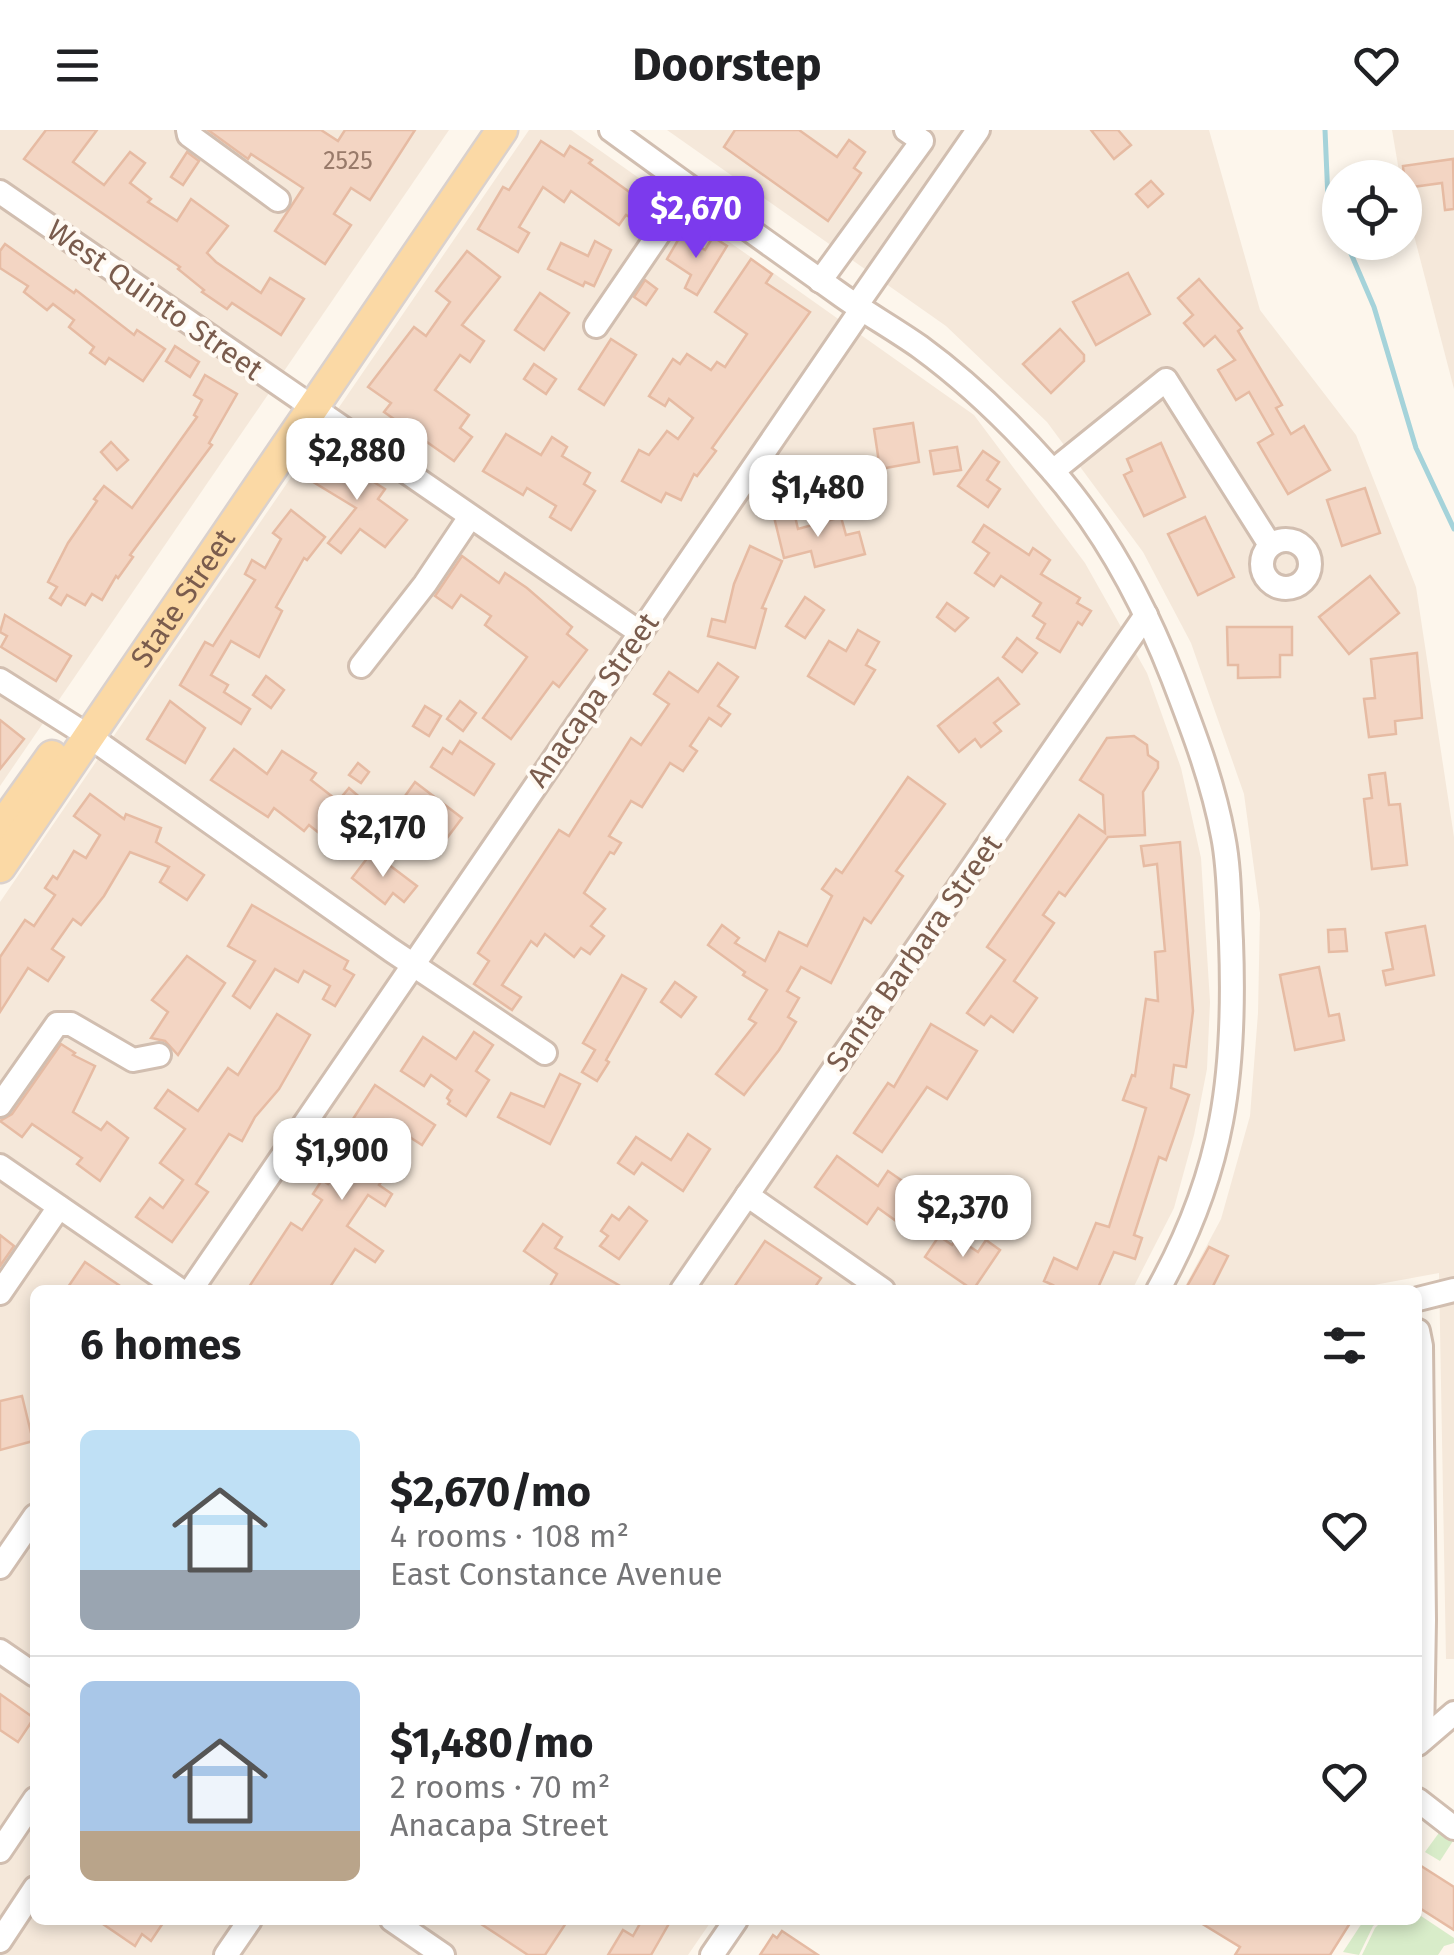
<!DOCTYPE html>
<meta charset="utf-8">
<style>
body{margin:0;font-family:"Fira Sans",sans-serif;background:#f2f2f2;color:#202124;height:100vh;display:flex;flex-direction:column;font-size:38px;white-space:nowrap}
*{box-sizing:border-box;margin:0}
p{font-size:32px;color:#757577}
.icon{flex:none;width:55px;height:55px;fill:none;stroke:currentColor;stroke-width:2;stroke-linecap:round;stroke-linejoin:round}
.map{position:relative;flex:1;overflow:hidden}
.details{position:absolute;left:30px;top:1155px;width:1392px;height:640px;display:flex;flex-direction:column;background:#fff;border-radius:15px;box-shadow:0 5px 15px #0003}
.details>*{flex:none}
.buttons{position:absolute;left:1322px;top:30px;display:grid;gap:20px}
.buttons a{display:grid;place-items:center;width:100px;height:100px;border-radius:50%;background:#fff;box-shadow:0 5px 15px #0003;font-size:50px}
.price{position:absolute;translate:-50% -85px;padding:0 22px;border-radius:20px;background:#fff;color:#222;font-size:32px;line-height:65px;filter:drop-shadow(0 2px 5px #0008)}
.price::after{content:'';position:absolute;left:50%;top:60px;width:30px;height:22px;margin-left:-15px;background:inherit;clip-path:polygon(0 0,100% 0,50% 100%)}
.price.current{background:#7c3aed;color:#fff}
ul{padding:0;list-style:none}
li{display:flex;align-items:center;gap:30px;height:250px;padding:0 50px}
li+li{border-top:2px solid #e0e0e0}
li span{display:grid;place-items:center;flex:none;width:280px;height:200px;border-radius:15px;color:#555}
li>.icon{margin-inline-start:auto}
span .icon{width:120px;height:120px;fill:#fffc;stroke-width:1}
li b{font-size:42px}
h2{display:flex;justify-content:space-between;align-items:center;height:120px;padding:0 50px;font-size:42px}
header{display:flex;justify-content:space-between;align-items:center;height:130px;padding:0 50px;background:#fff;font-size:45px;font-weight:700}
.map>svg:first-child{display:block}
.residential{fill:#f5e8da}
.green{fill:#d8ecc9}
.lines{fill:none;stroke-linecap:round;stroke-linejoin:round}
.stream{stroke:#a5d3da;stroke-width:5}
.building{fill:#f3d5c3;stroke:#e6bba3;stroke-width:2.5}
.minor-casing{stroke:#d1beb0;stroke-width:28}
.major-casing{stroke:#dad1cd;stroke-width:35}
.minor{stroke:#fff;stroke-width:22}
.major{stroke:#fbd9a5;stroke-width:30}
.labels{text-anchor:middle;stroke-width:8;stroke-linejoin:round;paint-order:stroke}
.number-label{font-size:25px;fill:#987a6a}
.street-label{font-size:30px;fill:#7a5c4d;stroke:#fffaf3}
</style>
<header><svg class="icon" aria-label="menu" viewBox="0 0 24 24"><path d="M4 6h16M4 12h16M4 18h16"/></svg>Doorstep<svg class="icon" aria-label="heart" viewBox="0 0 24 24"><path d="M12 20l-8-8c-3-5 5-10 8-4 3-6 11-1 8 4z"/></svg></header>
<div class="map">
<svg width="1454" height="1825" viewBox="0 0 1454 1825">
<rect width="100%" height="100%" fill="#fdf6ec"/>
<g class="residential">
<polygon points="0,0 449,0 0,656"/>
<polygon points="529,0 571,0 974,285 1085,433 1147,543 1181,638 1201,728 1210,872 1207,939 1194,1005 1174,1078 1132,1160 35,1160 35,1790 712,1790 688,1825 0,1825 0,772"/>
<polygon points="667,0 1209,0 1260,180 1356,305 1416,457 1454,707 1454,1529 1446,1529 1439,1143 1347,1160 1183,1160 1221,1089 1250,986 1258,883 1260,783 1244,664 1191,513 1143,422 1047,292 946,196"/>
<polygon points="1392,0 1454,0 1454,259 1405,71 1405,48 1400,47"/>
</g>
<g class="green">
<polygon points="1441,1700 1453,1711 1440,1731 1425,1722"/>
<polygon points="1418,1784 1454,1808 1454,1813 1444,1816 1438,1825 1362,1825 1375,1798 1383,1790 1418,1790"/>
<polygon points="1364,1790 1380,1790 1373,1796 1359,1825 1343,1822"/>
</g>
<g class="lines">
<g class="stream">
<polyline points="1325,0 1328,70 1340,98"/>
<polyline points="1346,112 1374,177 1416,318 1454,399"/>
</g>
</g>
<g class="building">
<polygon points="46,0 97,0 73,32 104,55 130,22 145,33 130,53 151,69 148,72 177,91 191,69 228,96 207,123 216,132 261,163 270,148 304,169 281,205 232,173 227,179 202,162 204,160 178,139 180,137 24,29"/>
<polygon points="208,0 321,0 338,11 345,0 415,0 370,70 351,58 334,84 351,95 325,134 275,101 303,58 251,24 248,29"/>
<polygon points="735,0 799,0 837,27 849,10 865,22 854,38 861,43 828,91 724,17"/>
<polygon points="1091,0 1118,0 1131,15 1114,29"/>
<polygon points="541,11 564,26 570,16 592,30 589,33 649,76 638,92 626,85 619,95 571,61 564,72 543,57 519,97 529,103 518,122 478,99 503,57 509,60"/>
<polygon points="187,22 199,31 183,55 171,47"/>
<polygon points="1453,29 1454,79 1445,80 1442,53 1405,58 1403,36"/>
<polygon points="1151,51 1163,64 1148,77 1136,64"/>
<polygon points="681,105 705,120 713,107 727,116 697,165 685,158 691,145 667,129"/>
<polygon points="595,111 611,120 594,156 585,152 583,156 548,139 561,113 588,126"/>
<polygon points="5,114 74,163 76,160 134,205 137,200 165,219 143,251 109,228 105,234 90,223 94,217 69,197 74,190 53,174 47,180 24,162 28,156 0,138 0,121"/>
<polygon points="467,121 500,147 462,195 484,211 470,232 460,225 435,260 469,285 460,298 472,307 454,331 384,282 391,273 368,257 414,197 426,206 450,172 436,161"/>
<polygon points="751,129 772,144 766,153 810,182 712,318 716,321 697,346 694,344 681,370 666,363 661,372 622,351 639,320 649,325 667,301 678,309 693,288 669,269 665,276 649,266 673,229 680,234 687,224 711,240 717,232 725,237 747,204 715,182"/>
<polygon points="1128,143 1150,184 1096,215 1073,172"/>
<polygon points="1199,149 1242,198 1238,201 1282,275 1276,278 1291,304 1304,296 1330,340 1288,364 1258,313 1273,304 1249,262 1236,270 1218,240 1235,230 1215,206 1204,216 1184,193 1193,185 1178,168"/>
<polygon points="645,150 657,159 646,175 634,167"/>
<polygon points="540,163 569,183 544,220 515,200"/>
<polygon points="1060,199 1084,225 1084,231 1051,263 1023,234"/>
<polygon points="611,209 636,225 604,275 579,259"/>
<polygon points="175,216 199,232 190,247 166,231"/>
<polygon points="534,234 556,249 546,264 524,249"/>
<polygon points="205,245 237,264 209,313 212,315 130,425 133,427 118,448 116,446 102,470 92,464 85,475 67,465 61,475 50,468 57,457 48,452 68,413 97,371 94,369 104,356 132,378 197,287 194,285 202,270 194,265"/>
<polygon points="913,293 919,332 880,339 874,299"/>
<polygon points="506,304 541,325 552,307 567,317 562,326 590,343 584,354 595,361 571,400 550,387 556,376 527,358 523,365 483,341"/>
<polygon points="111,312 128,330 117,340 101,322"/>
<polygon points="1161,313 1185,367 1144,386 1124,345 1132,341 1127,329"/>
<polygon points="957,317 961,340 934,344 930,321"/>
<polygon points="983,321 999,332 987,350 1000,359 988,377 958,356"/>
<polygon points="326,322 385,359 378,369 407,390 385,417 360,399 341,423 328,413 356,378 310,350"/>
<polygon points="1365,358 1380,403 1342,416 1327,370"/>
<polygon points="291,380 325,407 307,430 304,428 276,477 282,481 259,527 231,511 211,545 228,555 224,562 250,579 241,594 180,555 205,512 213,516 255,450 245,444 252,430 265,438 281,409 273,403"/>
<polygon points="794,382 798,399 841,387 846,405 859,402 865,424 815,437 811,421 784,428 774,387"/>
<polygon points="1205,387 1234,447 1198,465 1168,404"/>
<polygon points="984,395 1029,425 1033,418 1050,430 1041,444 1080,468 1077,473 1091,481 1082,495 1078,492 1060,522 1037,508 1045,494 1033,486 1041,473 1001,446 994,456 975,443 989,423 973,412"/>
<polygon points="750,416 782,431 762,478 766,479 755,518 708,506 712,489 725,492 734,454"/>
<polygon points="462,426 499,453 505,443 527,458 572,497 567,504 587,520 559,557 553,552 511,609 483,588 527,527 485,495 491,486 461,465 452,478 435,466"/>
<polygon points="1370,446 1399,483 1349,524 1319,487"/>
<polygon points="805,467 824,480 805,508 786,496"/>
<polygon points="947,473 968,488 955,501 937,487"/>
<polygon points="5,485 71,526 56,551 1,517 7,506 0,502"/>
<polygon points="1227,497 1292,497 1292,525 1280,525 1280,547 1238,548 1238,535 1228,535"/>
<polygon points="858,500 879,512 866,535 875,540 854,574 808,546 829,511 846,521"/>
<polygon points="1017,508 1037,523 1022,542 1003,527"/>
<polygon points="1417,523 1422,588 1395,591 1396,604 1369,607 1364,569 1375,568 1371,529"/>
<polygon points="718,533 738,547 718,576 730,584 721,596 709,588 690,616 697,621 683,641 670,633 642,677 631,671 609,706 621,713 614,724 610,722 584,763 605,779 591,796 604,806 590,824 581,818 574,827 545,804 537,816 531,811 502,855 521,867 512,880 474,854 489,831 478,823 559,700 569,706 631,608 641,615 669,574 654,564 669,542 698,562"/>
<polygon points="266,546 284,560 271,578 253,565"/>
<polygon points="998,548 1019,574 994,593 1001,601 981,617 975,609 959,622 938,596"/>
<polygon points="170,571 205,598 185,633 147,609"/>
<polygon points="460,571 476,583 463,601 447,589"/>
<polygon points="425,576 441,586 429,606 413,596"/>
<polygon points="0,590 24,609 0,639"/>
<polygon points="1134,606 1147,615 1148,625 1158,632 1158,638 1143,662 1145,705 1108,707 1065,766 1059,762 1043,785 1054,793 1014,851 1037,868 1013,902 991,886 984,895 967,883 1005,830 987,817 1079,685 1105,703 1103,665 1080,650 1107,608"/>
<polygon points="460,611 494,634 474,665 431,637 443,618 452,624"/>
<polygon points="234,619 267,644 282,621 316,643 311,650 338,671 349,658 371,677 346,708 337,700 329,711 309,695 304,701 274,678 268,687 211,650"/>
<polygon points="358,633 369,642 361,653 349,645"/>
<polygon points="1385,643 1389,675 1400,674 1407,735 1372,739 1364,669 1372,668 1369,645"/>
<polygon points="908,647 945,674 896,741 903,746 871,793 864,788 831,853 801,837 787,861 799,868 788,887 796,892 779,920 744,965 716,944 756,893 749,889 767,860 743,845 745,842 708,815 722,795 739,808 735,813 765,831 779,802 807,816 832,766 822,759 836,739 842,743"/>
<polygon points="415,652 462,688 447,708 400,673"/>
<polygon points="90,664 124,689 126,684 161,698 156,712 204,745 187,770 160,752 169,737 130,722 104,766 81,795 73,789 52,819 64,827 48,851 28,838 0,882 0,827 25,790 34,796 55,765 45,758 53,746 57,749 74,721 86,728 100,705 74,686"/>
<polygon points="1180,712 1193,881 1186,937 1174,935 1171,958 1189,965 1166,1030 1159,1027 1134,1105 1142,1108 1135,1129 1114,1122 1097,1160 1050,1160 1053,1155 1044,1151 1054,1128 1077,1139 1096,1093 1109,1097 1134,1019 1146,978 1123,970 1132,945 1135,946 1146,869 1158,871 1155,822 1165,821 1157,734 1144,736 1141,716"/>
<polygon points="372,722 417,756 404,772 393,763 385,774 352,748"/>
<polygon points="252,775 348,831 344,839 354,845 335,876 323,869 330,856 304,841 298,852 275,839 250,878 233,866 255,831 228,816"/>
<polygon points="1425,796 1434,845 1386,855 1383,841 1393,839 1386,803"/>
<polygon points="1345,799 1347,821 1329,822 1328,800"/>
<polygon points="187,826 225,853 178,925 165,911 151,908 168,882 152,870"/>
<polygon points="1319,837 1329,886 1339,884 1344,910 1295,920 1280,845"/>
<polygon points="622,845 646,859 606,930 609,932 597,951 582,942 595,920 583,913"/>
<polygon points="675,852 696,867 681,887 661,872"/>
<polygon points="277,884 310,905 279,959 255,987 242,1011 229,1004 196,1054 208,1062 172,1112 136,1087 150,1068 163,1078 183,1050 160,1033 185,999 155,978 168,960 198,981 228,938 238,945"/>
<polygon points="931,894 977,921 947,969 927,957 882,1022 854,1003 888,953 894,957"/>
<polygon points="474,902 493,915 476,941 489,950 466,986 448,974 450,971 447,968 452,960 431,945 424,956 401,941 423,907 456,929"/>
<polygon points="61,914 75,923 73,925 95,936 73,982 101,1000 107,992 128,1008 100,1051 77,1034 82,1028 32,994 22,1007 0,991 12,984"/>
<polygon points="560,944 580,954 550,1014 498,987 511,963 544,977"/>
<polygon points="375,955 435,995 422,1015 391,995 377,1017 396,1030 379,1055 392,1064 385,1076 368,1065 347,1096 383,1121 375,1132 355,1119 328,1160 247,1160 291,1093 302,1100 322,1070 313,1064 322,1050 328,1054 347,1023 345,1022 362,995 353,989"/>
<polygon points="688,1004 710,1019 683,1061 642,1033 634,1044 618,1033 636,1007 671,1030"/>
<polygon points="837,1026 878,1056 888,1041 924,1066 903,1096 878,1078 867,1094 815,1057"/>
<polygon points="629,1077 647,1091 619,1129 600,1116 608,1106 601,1101 612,1085 619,1090"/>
<polygon points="543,1094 562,1107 555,1118 627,1160 548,1160 557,1144 524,1121"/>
<polygon points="0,1105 14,1116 0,1136"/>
<polygon points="939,1106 952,1115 957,1108 978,1122 986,1110 1000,1120 973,1160 925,1127"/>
<polygon points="765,1111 821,1148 813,1160 732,1160"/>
<polygon points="1209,1117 1228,1126 1211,1160 1185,1160"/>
<polygon points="85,1132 126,1160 66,1160"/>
<polygon points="22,1266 33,1311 0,1320 0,1271"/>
<polygon points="0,1564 34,1588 18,1612 0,1600"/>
<polygon points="1418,1734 1454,1757 1454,1800 1418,1777"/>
<polygon points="97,1790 165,1790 151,1811 142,1804 135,1816"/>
<polygon points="475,1790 568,1790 545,1825 528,1825"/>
<polygon points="642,1790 671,1790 651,1825 608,1825 623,1800 633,1806"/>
<polygon points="1196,1790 1352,1790 1330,1825 1235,1825 1240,1817"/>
<polygon points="782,1801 818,1825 760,1825 773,1805 777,1808"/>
</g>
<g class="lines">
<defs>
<g id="minor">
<polyline points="188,0 189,5 278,70"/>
<path d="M611,0C686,55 762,109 838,163C864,182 893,198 920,217C968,252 1013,296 1052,340C1105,400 1144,474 1173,548C1193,600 1213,652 1223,706C1230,741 1229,776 1231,811C1236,944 1224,1042 1158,1160"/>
<polyline points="0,62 639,502"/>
<polyline points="820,151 922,11 906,0"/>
<polyline points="856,176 978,0"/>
<polyline points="596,196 690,58"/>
<polyline points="1053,341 1166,250 1270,415"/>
<circle cx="1286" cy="434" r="24"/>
<polyline points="361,536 425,454 470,387"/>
<polyline points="0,550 90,607 391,820 545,923"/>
<polyline points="0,975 57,894 71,894 133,930 159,925"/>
<polyline points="0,1036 180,1160"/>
<polyline points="747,1065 883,1160"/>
<polyline points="191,1160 861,180"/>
<polyline points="682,1160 1146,485"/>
<polyline points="0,1163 59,1077"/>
<polyline points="1418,1169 1454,1160"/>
<polyline points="1418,1201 1421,1216 1424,1490 1422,1610"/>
<polyline points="0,1437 35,1386"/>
<polyline points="0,1521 35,1545"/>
<polyline points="1418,1614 1454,1583"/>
<polyline points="1418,1670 1454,1698"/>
<polyline points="0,1721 35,1669"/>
<polyline points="392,1790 443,1825"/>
<polyline points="0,1811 35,1758"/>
<polyline points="226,1825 250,1790"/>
<polyline points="712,1825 736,1790"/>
</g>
<g id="major">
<polyline points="0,699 52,626"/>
<path id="s1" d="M0,737L502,0"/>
</g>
</defs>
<use href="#minor" class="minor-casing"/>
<use href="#major" class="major-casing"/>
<use href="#minor" class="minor"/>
<use href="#major" class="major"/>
</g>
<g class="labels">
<g class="number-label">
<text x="348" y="39">2525</text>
</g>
<g class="street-label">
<text transform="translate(155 170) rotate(35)" y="10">West Quinto Street</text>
<text dy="10" stroke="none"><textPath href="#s1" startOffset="325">State Street</textPath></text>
<text transform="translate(593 570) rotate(-55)" y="10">Anacapa Street</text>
<text transform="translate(914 823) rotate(-55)" y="10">Santa Barbara Street</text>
</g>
</g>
</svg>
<div class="buttons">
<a><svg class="icon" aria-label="locate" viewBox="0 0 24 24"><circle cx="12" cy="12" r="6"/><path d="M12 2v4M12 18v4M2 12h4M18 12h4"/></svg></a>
</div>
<b class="price current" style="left:696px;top:131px">$2,670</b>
<b class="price" style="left:357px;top:373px">$2,880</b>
<b class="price" style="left:818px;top:410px">$1,480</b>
<b class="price" style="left:383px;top:750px">$2,170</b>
<b class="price" style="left:342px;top:1073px">$1,900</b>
<b class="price" style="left:963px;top:1130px">$2,370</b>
<section class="details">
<h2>6 homes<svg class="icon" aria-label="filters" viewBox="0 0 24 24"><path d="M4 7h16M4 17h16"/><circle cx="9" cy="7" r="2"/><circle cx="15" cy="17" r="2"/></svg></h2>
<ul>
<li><span style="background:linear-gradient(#bfe0f5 70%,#9aa5b1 0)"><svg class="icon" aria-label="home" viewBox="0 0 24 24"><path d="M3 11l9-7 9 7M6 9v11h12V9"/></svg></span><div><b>$2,670/mo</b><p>4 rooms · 108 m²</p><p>East Constance Avenue</p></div><svg class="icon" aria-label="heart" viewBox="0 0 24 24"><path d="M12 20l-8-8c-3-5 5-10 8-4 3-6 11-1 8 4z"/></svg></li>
<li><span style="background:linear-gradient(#a9c7e8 75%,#b9a48a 0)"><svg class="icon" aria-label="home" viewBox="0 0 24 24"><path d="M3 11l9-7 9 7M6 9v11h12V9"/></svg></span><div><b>$1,480/mo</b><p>2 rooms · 70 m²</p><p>Anacapa Street</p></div><svg class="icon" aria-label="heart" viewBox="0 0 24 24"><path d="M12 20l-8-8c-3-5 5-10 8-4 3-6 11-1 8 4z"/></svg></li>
</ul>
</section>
</div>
